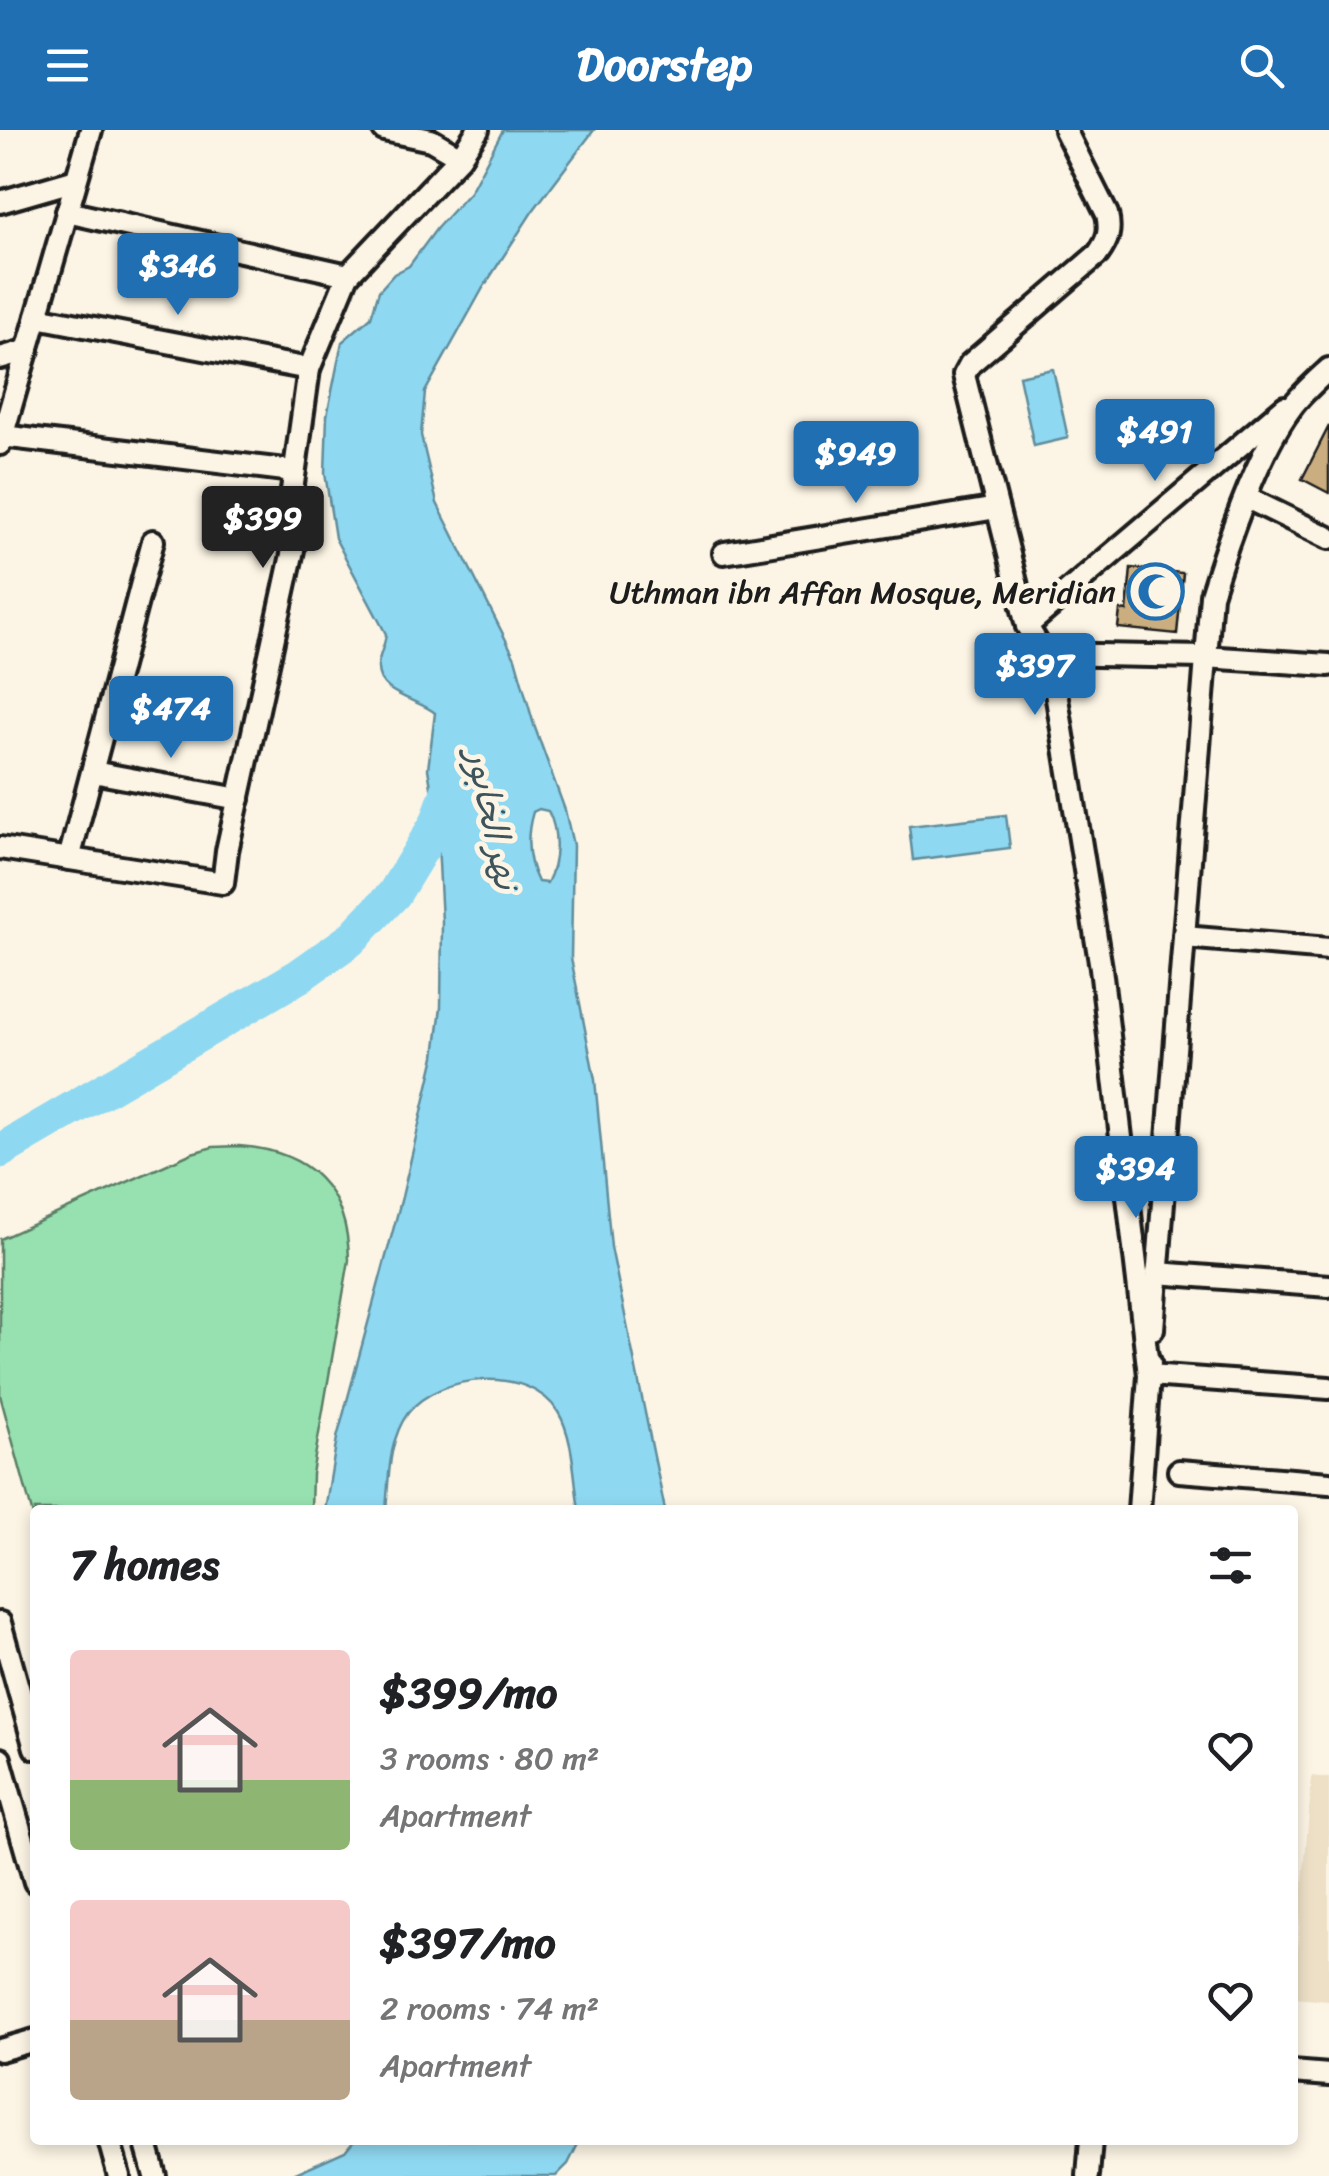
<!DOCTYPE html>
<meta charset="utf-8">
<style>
body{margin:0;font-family:Sriracha,"Playpen Sans Arabic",sans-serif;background:#f2f2f2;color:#202124;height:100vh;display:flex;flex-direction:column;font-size:38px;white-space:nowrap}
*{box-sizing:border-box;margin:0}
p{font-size:32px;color:#757577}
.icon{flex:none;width:55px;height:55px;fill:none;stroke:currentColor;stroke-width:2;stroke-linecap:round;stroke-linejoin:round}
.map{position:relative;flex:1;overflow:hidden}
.drawer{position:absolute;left:30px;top:1375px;width:1268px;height:640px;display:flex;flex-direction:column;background:#fff;border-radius:10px;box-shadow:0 5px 15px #0003}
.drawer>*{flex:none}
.price{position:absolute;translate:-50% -85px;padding:0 22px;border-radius:10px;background:#1f6fb2;color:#fff;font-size:32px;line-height:65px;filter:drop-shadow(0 2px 5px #0008)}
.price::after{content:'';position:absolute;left:50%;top:60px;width:30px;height:22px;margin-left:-15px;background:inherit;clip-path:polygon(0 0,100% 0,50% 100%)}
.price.selected{background:#222;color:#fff}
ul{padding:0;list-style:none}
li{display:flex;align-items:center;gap:30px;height:250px;padding:0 40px}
li span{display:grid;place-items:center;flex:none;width:280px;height:200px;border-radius:10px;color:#555}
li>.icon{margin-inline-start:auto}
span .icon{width:120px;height:120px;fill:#fffc;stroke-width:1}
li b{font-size:42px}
h2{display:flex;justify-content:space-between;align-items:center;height:120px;padding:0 40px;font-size:42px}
header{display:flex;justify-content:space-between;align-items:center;height:130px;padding:0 40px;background:#1f6fb2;color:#fff;font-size:45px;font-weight:700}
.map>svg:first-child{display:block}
.built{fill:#ede0c7}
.green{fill:#97e1b0;stroke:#5a7e66;stroke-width:2.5}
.water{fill:#8fd8f1;stroke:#618d9c;stroke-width:2.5;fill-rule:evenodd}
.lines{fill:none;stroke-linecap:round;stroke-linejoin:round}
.river{stroke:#8fd8f1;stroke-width:35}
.building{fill:#caae80;stroke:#1c1c1c;stroke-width:2.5}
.minor-casing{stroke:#1c1c1c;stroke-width:28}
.minor{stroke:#fcf5e5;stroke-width:20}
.labels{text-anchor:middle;stroke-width:10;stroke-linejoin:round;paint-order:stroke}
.poi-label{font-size:32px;fill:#1c1c1c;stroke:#fcf5e5;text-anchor:end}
.water-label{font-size:35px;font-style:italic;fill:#3e545c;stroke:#fcf5e5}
</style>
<header><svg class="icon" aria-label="menu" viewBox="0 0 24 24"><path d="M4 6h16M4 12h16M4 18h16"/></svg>Doorstep<svg class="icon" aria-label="search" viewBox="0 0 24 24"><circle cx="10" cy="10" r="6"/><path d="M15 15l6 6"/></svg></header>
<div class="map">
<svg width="1329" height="2046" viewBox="0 0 1329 2046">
<rect width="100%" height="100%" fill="#fcf5e5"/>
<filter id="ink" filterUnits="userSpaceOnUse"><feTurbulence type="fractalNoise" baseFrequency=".01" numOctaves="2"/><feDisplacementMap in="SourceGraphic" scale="20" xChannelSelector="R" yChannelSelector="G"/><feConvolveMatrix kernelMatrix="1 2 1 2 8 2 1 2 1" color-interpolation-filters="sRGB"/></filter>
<g filter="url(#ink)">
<polygon class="built" points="1312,1646 1329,1648 1329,1871 1293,1868"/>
<path class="green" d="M239,1016C309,1021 348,1059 349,1130L312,1344L311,1380H35V1393L0,1265V1109L192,1023L213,1017Z"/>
<g class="water">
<path d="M503,0H594L532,82L483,158L425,262L421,305L437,373L515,528L534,595L565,680L573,715L571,828L595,950L611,1117L665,1380H579C574,1350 574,1308 558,1282C529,1235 439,1243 408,1283C388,1310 389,1348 386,1380H325L337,1308L402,1067L435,926L441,877L442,792L437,693L428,639L435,583C419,569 377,565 378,537C378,527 385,516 386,504L335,408L325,343L327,286L342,212L371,187L379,161L394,144L409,136L437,98L470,62ZM539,679L548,681C559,701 558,733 547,753L538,752C527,730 526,705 533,682Z"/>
<polygon points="1053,239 1068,308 1034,316 1019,246"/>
<polygon points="1006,685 1010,718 913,730 909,696"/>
<polygon points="354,2010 580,2010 568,2034 556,2046 289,2046 345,2021"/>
</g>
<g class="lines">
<polyline class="river" points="0,1021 299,846 350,810 394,764 437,693 452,650"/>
</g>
<g class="building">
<polygon points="1329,296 1329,363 1302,349"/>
<polygon points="1131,438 1183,443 1177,504 1118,498 1120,480 1127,481"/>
</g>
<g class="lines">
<defs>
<g id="minor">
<polyline points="384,0 431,10 460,27"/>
<path d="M1065,0L1107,84C1111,101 1108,110 1098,124L970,234L964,245L1027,496L1052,538L1101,838L1149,1245L1329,1258"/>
<polyline points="0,72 76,50"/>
<polyline points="67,82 348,145"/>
<polyline points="37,187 309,239"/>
<polyline points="0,228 28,220"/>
<polyline points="2,306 293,341"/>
<polyline points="0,314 91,0"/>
<polyline points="1247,368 1329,408"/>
<polyline points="724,423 997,378"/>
<polyline points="1027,496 1285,277"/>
<polyline points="1044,524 1204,527 1329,535"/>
<polyline points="93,642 239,669"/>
<polyline points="0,718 223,753 227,721 293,420 289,382 309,239 348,145 460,27 478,0"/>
<polyline points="69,729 153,411"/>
<polyline points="1184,807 1329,819"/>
<polyline points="1157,1143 1329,1156"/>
<path d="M1153,1199L1211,465C1227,413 1258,322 1291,278C1301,264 1316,251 1329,239"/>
<polyline points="1179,1341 1329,1353"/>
<polyline points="1139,1380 1150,1232"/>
<polyline points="0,1493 35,1618"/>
<polyline points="0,1629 35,1752"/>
<polyline points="0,1920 35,1910"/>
<polyline points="1292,1942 1329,1945"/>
<polyline points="109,2010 119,2046"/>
<polyline points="145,2010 155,2046"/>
<polyline points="1088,2046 1091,2010"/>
</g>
</defs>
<use href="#minor" class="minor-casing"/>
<use href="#minor" class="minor"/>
</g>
</g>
<defs>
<symbol id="mosque-ring" viewBox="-11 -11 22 22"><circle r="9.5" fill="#fcf5e5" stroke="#1f6fb2" stroke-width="1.5"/><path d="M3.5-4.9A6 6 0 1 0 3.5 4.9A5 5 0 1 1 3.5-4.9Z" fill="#1f6fb2"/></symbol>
</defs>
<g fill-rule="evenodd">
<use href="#mosque-ring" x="1124" y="430" width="63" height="63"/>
</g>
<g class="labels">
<g class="poi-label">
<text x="1116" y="473">Uthman ibn Affan Mosque, Meridian</text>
</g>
<g class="water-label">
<text transform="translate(493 689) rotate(78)" y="12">نهر الخابور</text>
</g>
</g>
</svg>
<b class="price" style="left:178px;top:188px">$346</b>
<b class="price" style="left:1155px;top:354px">$491</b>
<b class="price" style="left:856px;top:376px">$949</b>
<b class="price selected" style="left:263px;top:441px">$399</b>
<b class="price" style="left:1035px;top:588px">$397</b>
<b class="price" style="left:171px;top:631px">$474</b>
<b class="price" style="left:1136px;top:1091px">$394</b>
<section class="drawer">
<h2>7 homes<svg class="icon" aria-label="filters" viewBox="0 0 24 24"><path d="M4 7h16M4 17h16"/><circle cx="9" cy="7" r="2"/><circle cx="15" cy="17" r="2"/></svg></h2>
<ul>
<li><span style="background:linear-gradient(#f6c9c9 65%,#8fb573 0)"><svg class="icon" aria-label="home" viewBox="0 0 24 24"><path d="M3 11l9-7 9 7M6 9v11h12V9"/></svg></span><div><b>$399/mo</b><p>3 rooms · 80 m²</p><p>Apartment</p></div><svg class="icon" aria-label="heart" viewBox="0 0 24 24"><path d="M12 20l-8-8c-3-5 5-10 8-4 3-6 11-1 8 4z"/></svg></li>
<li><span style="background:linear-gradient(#f6c9c9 60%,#b9a48a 0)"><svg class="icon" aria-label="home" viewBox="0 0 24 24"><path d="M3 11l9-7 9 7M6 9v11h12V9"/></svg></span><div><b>$397/mo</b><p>2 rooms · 74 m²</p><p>Apartment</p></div><svg class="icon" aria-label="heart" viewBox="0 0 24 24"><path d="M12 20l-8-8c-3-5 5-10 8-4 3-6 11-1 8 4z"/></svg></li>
</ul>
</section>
</div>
